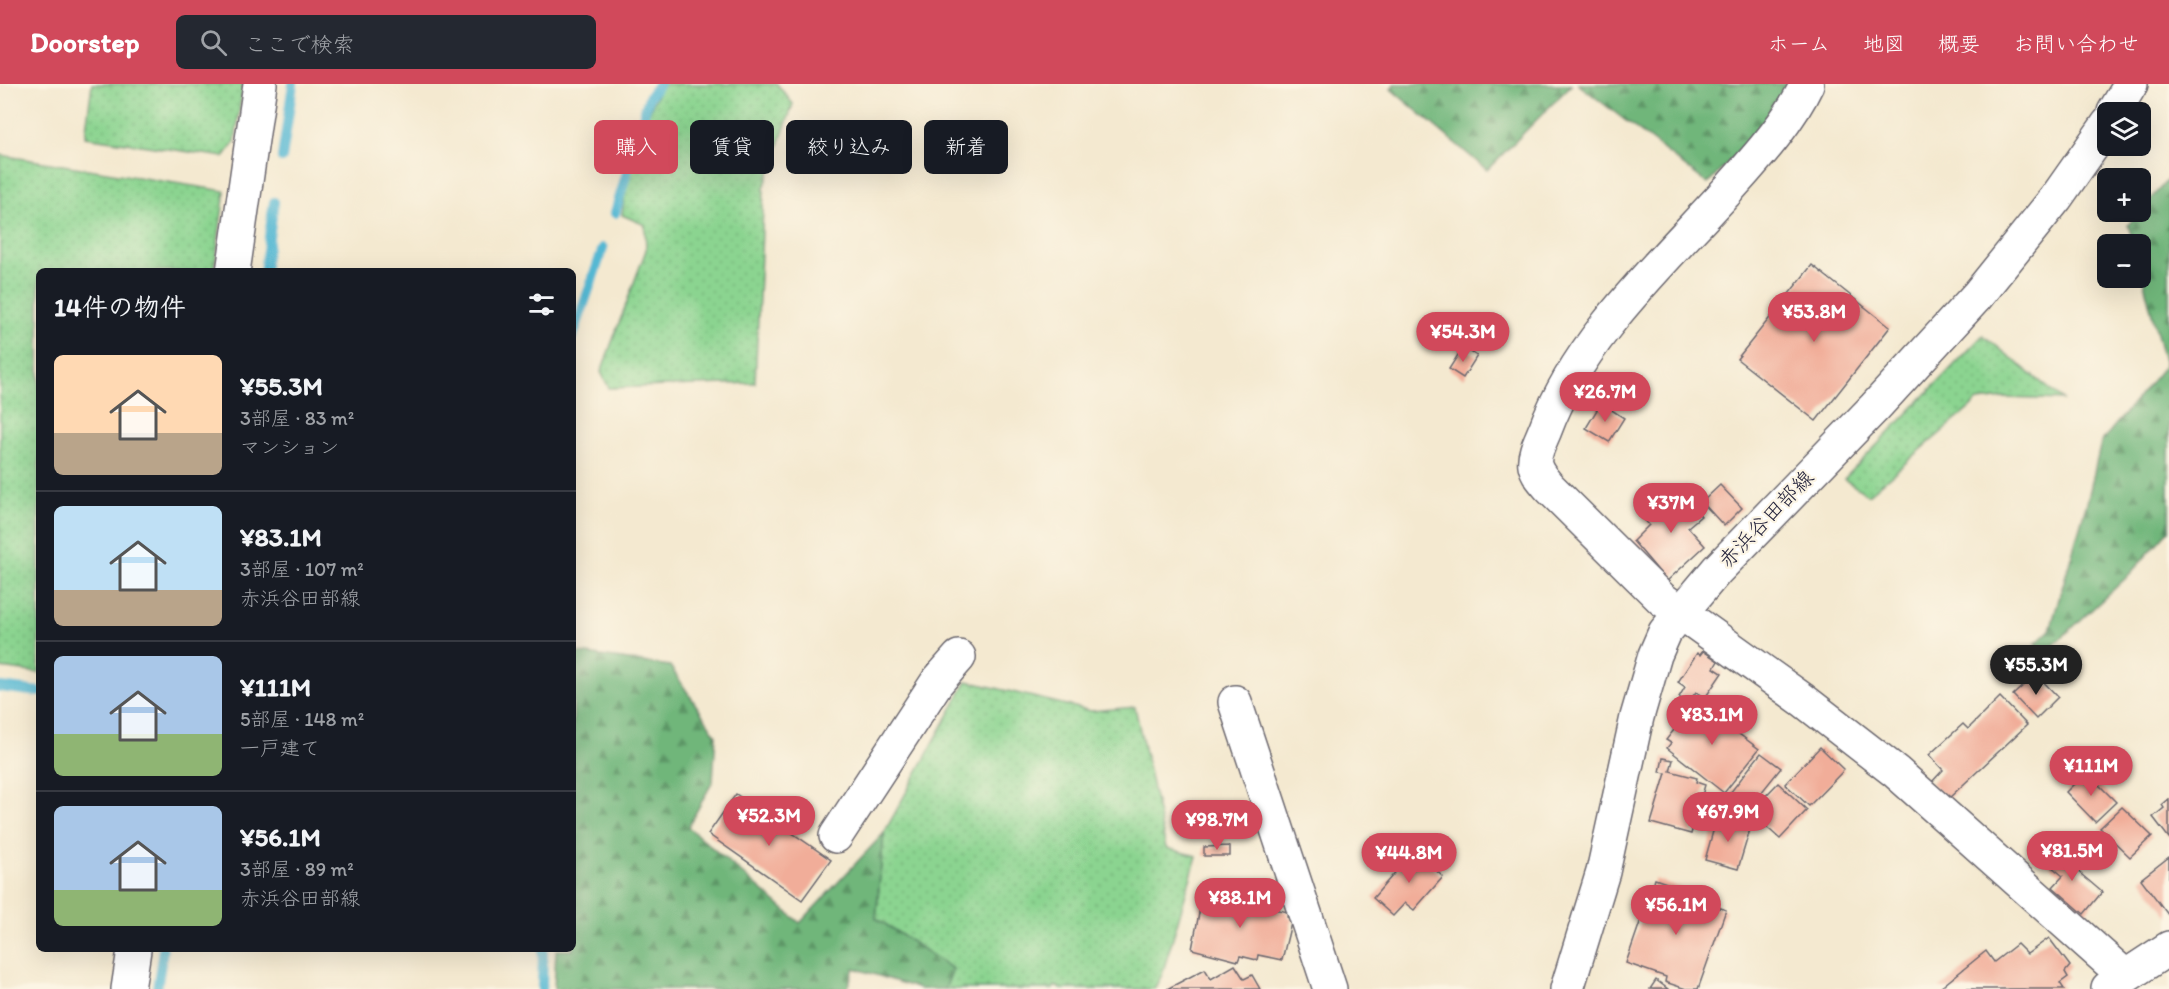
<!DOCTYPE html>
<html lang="ja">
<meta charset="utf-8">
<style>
body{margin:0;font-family:Itim,"Klee One",sans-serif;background:#242831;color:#f1f3f6;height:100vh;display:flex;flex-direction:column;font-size:22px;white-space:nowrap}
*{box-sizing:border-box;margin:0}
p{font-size:20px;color:#9ea1a6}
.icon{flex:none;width:33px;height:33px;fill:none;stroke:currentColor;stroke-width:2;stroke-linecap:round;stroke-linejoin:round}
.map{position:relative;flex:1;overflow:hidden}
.details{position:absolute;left:36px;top:184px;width:540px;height:684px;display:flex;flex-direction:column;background:#171b24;border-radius:9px;box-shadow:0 6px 24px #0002}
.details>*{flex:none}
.guide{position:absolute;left:594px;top:36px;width:570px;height:54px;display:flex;gap:12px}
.fabs{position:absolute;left:2097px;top:18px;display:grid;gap:12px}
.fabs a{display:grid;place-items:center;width:54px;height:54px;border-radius:9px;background:#171b24;box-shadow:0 6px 24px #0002;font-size:30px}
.price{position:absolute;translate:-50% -51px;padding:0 14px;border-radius:21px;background:#d1495b;color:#fff;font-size:20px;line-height:39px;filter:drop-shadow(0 2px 3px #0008)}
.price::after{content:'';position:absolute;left:50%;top:36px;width:18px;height:14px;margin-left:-9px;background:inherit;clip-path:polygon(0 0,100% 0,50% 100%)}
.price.current{background:#222;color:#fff}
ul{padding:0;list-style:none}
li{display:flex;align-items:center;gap:18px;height:150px;padding:0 18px}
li+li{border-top:2px solid #363941}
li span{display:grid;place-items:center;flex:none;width:168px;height:120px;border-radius:9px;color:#555}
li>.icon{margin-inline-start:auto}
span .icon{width:72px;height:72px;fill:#fffc;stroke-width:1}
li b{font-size:26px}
h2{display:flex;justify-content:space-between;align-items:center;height:72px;padding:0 18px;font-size:26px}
.pill{padding:0 21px;border-radius:9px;background:#171b24;box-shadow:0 6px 24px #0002;font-size:21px;line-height:54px}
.pill.current{background:#d1495b;color:#fff}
header{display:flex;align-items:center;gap:36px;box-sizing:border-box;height:84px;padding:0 30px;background:#d1495b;color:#fff}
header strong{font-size:28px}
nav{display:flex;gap:33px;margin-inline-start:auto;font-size:21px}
.search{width:420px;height:54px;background:#242831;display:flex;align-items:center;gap:15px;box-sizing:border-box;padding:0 21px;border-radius:9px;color:#9ea1a6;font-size:22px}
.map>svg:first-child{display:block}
.grass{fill:url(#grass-dots);stroke:#567b66;stroke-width:1.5}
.forest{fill:url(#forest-firs);stroke:#496c5a;stroke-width:1.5}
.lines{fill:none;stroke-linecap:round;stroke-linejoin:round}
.stream{stroke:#55b8d3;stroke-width:10}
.building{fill:#f1ad99}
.minor-casing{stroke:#6c686f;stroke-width:36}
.major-casing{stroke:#6c686f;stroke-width:36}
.minor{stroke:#fff;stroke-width:33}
.major{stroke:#fff;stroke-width:33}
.labels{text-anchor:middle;stroke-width:4.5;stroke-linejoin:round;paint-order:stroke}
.street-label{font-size:21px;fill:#22223b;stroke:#fcf5e5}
</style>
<header>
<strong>Doorstep</strong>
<div class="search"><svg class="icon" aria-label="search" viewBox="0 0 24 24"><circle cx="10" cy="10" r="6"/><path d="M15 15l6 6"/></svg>ここで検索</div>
<nav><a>ホーム</a><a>地図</a><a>概要</a><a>お問い合わせ</a></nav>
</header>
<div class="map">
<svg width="2169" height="905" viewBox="0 0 2169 905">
<defs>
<pattern id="grass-dots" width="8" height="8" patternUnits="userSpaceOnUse" patternTransform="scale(1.5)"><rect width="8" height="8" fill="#8bd490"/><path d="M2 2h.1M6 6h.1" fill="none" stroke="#78b67d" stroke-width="1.8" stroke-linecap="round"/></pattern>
<pattern id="forest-firs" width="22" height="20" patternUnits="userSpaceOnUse" patternTransform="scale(1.5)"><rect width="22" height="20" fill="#70b67a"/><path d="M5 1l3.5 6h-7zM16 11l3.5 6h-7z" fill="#5c9465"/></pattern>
</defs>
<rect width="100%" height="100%" fill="#fcf5e5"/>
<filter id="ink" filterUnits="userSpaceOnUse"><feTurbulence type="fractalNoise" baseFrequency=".0167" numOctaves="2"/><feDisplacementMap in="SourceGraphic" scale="12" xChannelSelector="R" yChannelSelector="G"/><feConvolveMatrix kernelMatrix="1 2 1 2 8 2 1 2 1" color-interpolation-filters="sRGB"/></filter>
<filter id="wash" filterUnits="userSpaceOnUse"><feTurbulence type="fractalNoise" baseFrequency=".008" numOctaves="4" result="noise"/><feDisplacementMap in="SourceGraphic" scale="24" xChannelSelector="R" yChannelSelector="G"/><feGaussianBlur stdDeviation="1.35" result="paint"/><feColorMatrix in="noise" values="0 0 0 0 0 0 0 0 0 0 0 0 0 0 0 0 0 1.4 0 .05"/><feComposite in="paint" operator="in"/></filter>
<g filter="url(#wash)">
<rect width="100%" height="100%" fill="#f4e9d0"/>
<g class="grass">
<polygon points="92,0 243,0 235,58 224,73 85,53"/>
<polygon points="662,0 777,0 793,20 764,104 755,299 609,304 601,288 646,166 645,141 622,131 630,68"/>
<polygon points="0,71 225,107 214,187 39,188 39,589 0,584"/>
<polygon points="1983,251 2063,316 2005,314 1978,317 1868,411 1844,395"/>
<polygon points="967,597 1091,627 1135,623 1166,764 1197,772 1162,891 1154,905 1061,905 1055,902 1053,905 945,905 952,885 876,834 884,749"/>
</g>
<g class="forest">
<polygon points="1394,0 1572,0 1487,86 1391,5"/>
<polygon points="1578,0 1787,0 1774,30 1708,100"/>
<polygon points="2169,94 2169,446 2127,493 2044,570 2035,560 2050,546 2088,415 2101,358 2165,281 2141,187 2140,160 2134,160 2128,141"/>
<polygon points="573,568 670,582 716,651 713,697 688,743 800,839 884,749 876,834 953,885 945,905 920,905 854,884 847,905 554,905 556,866 573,866"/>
</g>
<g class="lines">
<g class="stream">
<polyline points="282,74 293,0"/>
<polyline points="615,129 649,13 659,0"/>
<polyline points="264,188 274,118"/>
<polyline points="573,252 603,164"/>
<polyline points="0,603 39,608"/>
<polyline points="157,905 163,866"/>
<polyline points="542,905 543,866"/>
</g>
</g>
<g id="blocks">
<g class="building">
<polygon points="1812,181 1890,243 1816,337 1737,275"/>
<polygon points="1463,263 1477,272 1463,294 1449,285"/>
<polygon points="1601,319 1624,334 1609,358 1586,344"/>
<polygon points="1720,401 1742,424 1724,442 1702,418"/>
<polygon points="1685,402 1696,413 1690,419 1701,432 1688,443 1705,462 1667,497 1633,457 1649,441 1644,435 1674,407 1677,410"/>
<polygon points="1703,567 1718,577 1714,584 1722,589 1705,614 1696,608 1688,619 1679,613 1685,603 1678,598 1697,569 1700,571"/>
<polygon points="2036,590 2058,613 2036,635 2013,611"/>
<polygon points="2000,613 2027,641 1948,715 1931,699 1943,686 1929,671 1963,640 1968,645"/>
<polygon points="1715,619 1737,634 1731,644 1759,665 1724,709 1667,664 1671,659 1666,656 1689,627 1698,634 1705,623 1709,626"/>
<polygon points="1820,663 1844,686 1809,722 1785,700"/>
<polygon points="1761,669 1781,684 1749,724 1730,709"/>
<polygon points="1663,674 1673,676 1670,687 1697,694 1696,698 1705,701 1691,750 1651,739 1666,689 1660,688"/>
<polygon points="2086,688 2116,718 2095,738 2066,708"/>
<polygon points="1778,699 1807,726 1780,755 1750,728"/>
<polygon points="736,710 831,776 802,816 708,750"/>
<polygon points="2169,715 2169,754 2153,733 2164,724 2162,721"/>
<polygon points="2122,723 2152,752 2130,773 2100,744"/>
<polygon points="1717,733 1751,742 1738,785 1705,776"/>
<polygon points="1230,762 1230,772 1204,772 1204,763"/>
<polygon points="1418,762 1429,772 1425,776 1443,793 1414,826 1405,819 1393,832 1373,814"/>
<polygon points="2048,762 2102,808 2084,830 2053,803 2063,792 2040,773"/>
<polygon points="2169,773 2169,832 2141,795"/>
<polygon points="1655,795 1684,805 1683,810 1726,826 1698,905 1686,905 1665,898 1666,893 1626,879"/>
<polygon points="1203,809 1288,828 1287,833 1292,835 1282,876 1258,871 1257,876 1240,872 1238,877 1192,865"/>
<polygon points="2049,854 2070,882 2065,888 2068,893 2060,899 2064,905 1939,905 1986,867 1994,878 2017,860 2027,870"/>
<polygon points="1235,881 1244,895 1252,891 1260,905 1167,905 1205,885 1211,895"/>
<polygon points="1656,896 1668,905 1650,905"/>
</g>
</g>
</g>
<g filter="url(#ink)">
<use href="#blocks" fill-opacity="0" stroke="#6c686f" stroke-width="1.5"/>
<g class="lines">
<defs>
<g id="minor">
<path d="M1807,0C1788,40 1757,73 1728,106C1663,178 1579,254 1545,346C1541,356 1533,371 1535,381C1537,390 1544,397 1550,404L1662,515L1803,616L1896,688L2125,892"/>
<polyline points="233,188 260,0"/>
<polyline points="1235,618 1330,905"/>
<polyline points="836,752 937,598 959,573"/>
<polyline points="2108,904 2169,864"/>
<polyline points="128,905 134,866"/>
</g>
<g id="major">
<polyline points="2114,28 2131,0"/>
<polyline points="1567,905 1603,788 1637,633 1655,571 1665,548 1717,486 1875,323 1977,212 2056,114 2108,40"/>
</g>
</defs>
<use href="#minor" class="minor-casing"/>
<use href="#major" class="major-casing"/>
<use href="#minor" class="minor"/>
<use href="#major" class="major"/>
</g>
</g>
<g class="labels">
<g class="street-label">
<text transform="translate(1766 435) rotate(-46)" y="7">赤浜谷田部線</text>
</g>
</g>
</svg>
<div class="fabs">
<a><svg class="icon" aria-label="layers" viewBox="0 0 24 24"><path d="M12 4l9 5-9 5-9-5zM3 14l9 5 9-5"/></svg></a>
<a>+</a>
<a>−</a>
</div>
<b class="price" style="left:1814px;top:259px">¥53.8M</b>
<b class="price" style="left:1463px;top:279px">¥54.3M</b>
<b class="price" style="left:1605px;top:339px">¥26.7M</b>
<b class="price" style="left:1671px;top:450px">¥37M</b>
<b class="price current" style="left:2036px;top:612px">¥55.3M</b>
<b class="price" style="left:1712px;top:662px">¥83.1M</b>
<b class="price" style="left:2091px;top:713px">¥111M</b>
<b class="price" style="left:1728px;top:759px">¥67.9M</b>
<b class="price" style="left:769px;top:763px">¥52.3M</b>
<b class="price" style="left:1217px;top:767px">¥98.7M</b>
<b class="price" style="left:2072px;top:798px">¥81.5M</b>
<b class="price" style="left:1409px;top:800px">¥44.8M</b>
<b class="price" style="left:1240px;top:845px">¥88.1M</b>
<b class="price" style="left:1676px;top:852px">¥56.1M</b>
<div class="guide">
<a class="pill current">購入</a>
<a class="pill">賃貸</a>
<a class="pill">絞り込み</a>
<a class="pill">新着</a>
</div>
<section class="details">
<h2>14件の物件<svg class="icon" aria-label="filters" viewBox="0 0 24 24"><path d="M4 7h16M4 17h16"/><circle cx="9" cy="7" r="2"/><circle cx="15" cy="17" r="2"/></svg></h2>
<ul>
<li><span style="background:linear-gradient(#ffd9b3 65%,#b9a48a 0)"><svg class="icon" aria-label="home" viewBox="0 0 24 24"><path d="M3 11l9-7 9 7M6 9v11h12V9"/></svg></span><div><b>¥55.3M</b><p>3部屋 · 83 m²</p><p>マンション</p></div></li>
<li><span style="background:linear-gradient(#bfe0f5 70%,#b9a48a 0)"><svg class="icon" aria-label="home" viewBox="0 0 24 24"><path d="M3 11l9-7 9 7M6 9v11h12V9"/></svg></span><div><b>¥83.1M</b><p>3部屋 · 107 m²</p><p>赤浜谷田部線</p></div></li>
<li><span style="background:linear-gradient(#a9c7e8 65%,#8fb573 0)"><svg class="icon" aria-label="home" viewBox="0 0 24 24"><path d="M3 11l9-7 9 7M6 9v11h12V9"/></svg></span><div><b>¥111M</b><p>5部屋 · 148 m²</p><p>一戸建て</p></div></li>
<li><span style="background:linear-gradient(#a9c7e8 70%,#8fb573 0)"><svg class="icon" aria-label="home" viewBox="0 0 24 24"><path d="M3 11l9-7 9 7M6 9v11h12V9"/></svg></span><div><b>¥56.1M</b><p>3部屋 · 89 m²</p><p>赤浜谷田部線</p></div></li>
</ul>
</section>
</div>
